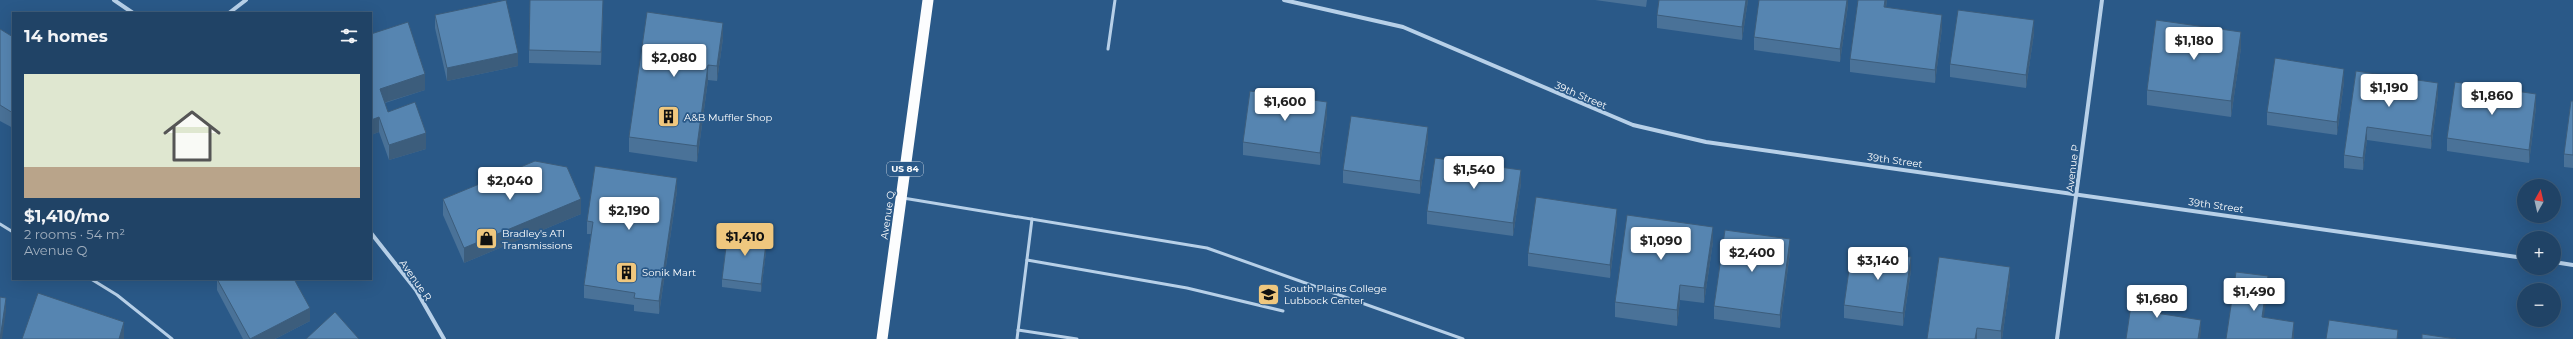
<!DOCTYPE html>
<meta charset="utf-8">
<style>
body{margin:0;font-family:Montserrat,sans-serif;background:#284a6c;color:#f1f3f6;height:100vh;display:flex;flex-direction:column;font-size:15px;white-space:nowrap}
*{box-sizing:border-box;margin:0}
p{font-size:13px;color:#a2b0bf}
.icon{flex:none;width:22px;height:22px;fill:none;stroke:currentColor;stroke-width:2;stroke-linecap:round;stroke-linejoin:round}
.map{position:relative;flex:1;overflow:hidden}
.details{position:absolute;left:12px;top:12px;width:360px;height:268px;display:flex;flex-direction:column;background:#204366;border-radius:0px;box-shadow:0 4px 16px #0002,0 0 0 1px #3d5c7a}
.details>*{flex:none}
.needle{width:26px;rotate:8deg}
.controls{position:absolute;left:2517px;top:179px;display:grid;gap:8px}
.controls a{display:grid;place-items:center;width:44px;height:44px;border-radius:50%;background:#204366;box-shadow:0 4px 16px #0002,0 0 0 1px #3d5c7a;font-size:20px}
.price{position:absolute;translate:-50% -34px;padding:0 9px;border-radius:4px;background:#fff;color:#222;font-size:13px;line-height:26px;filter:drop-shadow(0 1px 2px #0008)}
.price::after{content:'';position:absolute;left:50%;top:24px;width:12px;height:9px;margin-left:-6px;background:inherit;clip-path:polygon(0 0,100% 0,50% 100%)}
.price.selected{background:#efc77e;color:#111}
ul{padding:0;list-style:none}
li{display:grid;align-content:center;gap:8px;height:212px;padding:0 12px}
li span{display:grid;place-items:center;height:124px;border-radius:0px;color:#555}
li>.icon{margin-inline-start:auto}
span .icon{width:72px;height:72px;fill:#fffc;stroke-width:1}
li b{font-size:17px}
h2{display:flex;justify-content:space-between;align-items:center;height:48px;padding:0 12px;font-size:17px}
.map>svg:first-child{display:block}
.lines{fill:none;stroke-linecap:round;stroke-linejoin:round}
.service{stroke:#b7d0e8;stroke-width:3}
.minor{stroke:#b7d0e8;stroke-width:4}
.trunk{stroke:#fcfdfe;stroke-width:11}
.wall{fill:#4a7298}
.shaded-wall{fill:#3c5d7c}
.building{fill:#5685b1;stroke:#3c5d7c}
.labels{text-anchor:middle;stroke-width:3.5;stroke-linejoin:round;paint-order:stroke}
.shield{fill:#2a5988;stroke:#bfcddb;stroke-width:1}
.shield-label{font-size:9px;font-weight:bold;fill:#fff}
.street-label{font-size:10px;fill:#fff;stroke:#2a5988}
.poi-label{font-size:10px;fill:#fff;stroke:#2a5988;text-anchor:start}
</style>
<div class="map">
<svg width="2573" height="339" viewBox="0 0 2573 339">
<rect width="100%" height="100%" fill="#2a5988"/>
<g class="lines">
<g class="service">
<polyline points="1108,49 1115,0"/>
<polyline points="903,198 1207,248 1463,339"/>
<polyline points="0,224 13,232"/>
<polyline points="1027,260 1187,288 1283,311"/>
<polyline points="91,279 117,295 172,339"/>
<polyline points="1018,330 1077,339"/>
<polyline points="1017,339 1032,219"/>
</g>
<g class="minor">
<polyline points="114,0 133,13"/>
<polyline points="1284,0 1403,27 1633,125 1706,142 2524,258"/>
<polyline points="229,13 246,0"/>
<polyline points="371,233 416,290 444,339"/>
<polyline points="2554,262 2573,265"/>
<polyline points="2057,339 2102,0"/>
</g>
<polyline class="trunk" points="882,339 928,0"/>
</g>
<g class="wall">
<polygon points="1595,0 1647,0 1646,7"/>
<polygon points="1748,0 1742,40 1657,28 1657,15"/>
<polygon points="1848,0 1848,5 1840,62 1754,50 1754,37"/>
<polygon points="1887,0 1886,7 1942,28 1935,83 1850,72 1850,59"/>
<polygon points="603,13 601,65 529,63 529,50"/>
<polygon points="435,15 518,66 447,81 435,28"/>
<polygon points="0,29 13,37 13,128 0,121"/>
<polygon points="2034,33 2026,88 1950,77 1950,64"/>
<polygon points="371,34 425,90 385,103 388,112 426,149 389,160 379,132 371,135"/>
<polygon points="723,38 717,81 708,80 697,162 629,152 629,137"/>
<polygon points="2241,48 2231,117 2147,105 2147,90"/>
<polygon points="2356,71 2438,95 2431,149 2367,140 2363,170 2344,168 2344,155"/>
<polygon points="2344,82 2337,135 2267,125 2267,112"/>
<polygon points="2573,101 2573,168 2564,167 2564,154"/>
<polygon points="2536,107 2529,163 2447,151 2447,138"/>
<polygon points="1327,115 1320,165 1243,155 1243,142"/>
<polygon points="1428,140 1420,194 1343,183 1343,170"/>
<polygon points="1521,183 1513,236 1427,224 1427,211"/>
<polygon points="677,191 659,314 634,311 634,305 584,298 584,285 591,234 587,234 587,221"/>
<polygon points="443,199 581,214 464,263 443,215"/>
<polygon points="1617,222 1610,278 1528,266 1528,253"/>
<polygon points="1713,242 1704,303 1680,300 1677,326 1615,317 1615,302"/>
<polygon points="767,243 761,292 722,287 722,279"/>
<polygon points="1790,252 1780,328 1714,319 1714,306"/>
<polygon points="1911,270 1903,326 1844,318 1844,305"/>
<polygon points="217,279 294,279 310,321 275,339 243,339 217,290"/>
<polygon points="2010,282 2002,339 1927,339"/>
</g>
<g class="shaded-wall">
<polygon points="603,0 603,13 601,65 601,52"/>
<polygon points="1746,0 1748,0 1742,40 1742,27"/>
<polygon points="1847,0 1848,0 1848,5 1840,62 1840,49"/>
<polygon points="1885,0 1887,0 1884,20 1884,7"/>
<polygon points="1942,15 1942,28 1935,83 1935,70"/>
<polygon points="2034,20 2034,33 2026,88 2026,75"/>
<polygon points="723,23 723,38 717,81 717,66"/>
<polygon points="2241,32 2241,48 2231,117 2231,101"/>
<polygon points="518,53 518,66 447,81 447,68"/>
<polygon points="708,65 708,80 697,162 697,146"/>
<polygon points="2344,69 2344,82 2337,135 2337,122"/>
<polygon points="425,74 425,90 380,104 380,89"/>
<polygon points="2438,83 2438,95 2431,149 2431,136"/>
<polygon points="2536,94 2536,107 2529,163 2529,150"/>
<polygon points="1327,102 1327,115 1320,165 1320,153"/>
<polygon points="379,117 379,132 371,135 371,120"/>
<polygon points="1428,127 1428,140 1420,194 1420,181"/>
<polygon points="2367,127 2367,140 2363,170 2363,158"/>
<polygon points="426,133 426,149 389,160 389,145"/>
<polygon points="1521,170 1521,183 1513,236 1513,223"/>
<polygon points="677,178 677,191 659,314 659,301"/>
<polygon points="581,199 581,214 464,263 464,248"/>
<polygon points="1617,209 1617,222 1610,278 1610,265"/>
<polygon points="1713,227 1713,242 1704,303 1704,288"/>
<polygon points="767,235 767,243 761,292 761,284"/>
<polygon points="1790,239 1790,252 1780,328 1780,315"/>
<polygon points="1911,257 1911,270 1903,326 1903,313"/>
<polygon points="2010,267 2010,282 2002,339 2001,339 2001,331"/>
<polygon points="2268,276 2268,289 2262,330 2262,317"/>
<polygon points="1680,285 1680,300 1677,326 1677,310"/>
<polygon points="2159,289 2159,302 2156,326 2156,313"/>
<polygon points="6,298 6,311 2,339 0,339"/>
<polygon points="310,308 310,321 275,339 250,339"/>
<polygon points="2201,320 2201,332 2200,339 2198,339"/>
<polygon points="124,322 124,339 119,339"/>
<polygon points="2294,322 2294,339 2292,339"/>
<polygon points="1977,328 1977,339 1975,339"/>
</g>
<g class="building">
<polygon points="506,0 518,53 447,68 435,15"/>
<polygon points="530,0 603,0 601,52 529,50"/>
<polygon points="1659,0 1746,0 1742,27 1657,15"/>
<polygon points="1759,0 1847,0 1840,49 1754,37"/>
<polygon points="1858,0 1885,0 1884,7 1942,15 1935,70 1850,59"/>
<polygon points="1958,10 2034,20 2026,75 1950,64"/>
<polygon points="647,12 723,23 717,66 708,65 697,146 629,137"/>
<polygon points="2156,20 2241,32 2231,101 2147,90"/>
<polygon points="408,22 425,74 380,89 388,112 415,102 426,133 389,145 379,117 371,120 371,34"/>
<polygon points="0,29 13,37 13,113 0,105"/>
<polygon points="2275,58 2344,69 2337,122 2267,112"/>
<polygon points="2356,71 2438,83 2431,136 2367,127 2363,158 2344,155"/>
<polygon points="2455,82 2536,94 2529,150 2447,138"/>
<polygon points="1250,91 1327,102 1320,153 1243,142"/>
<polygon points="2571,101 2573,101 2573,155 2564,154"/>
<polygon points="1351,116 1428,127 1420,181 1343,170"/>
<polygon points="1435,158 1521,170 1513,223 1427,211"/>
<polygon points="535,161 567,167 581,199 464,248 443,199"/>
<polygon points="595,166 677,178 659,301 634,298 635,293 584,285 593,222 587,221"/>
<polygon points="1536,197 1617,209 1610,265 1528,253"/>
<polygon points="1627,215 1713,227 1704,288 1680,285 1677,310 1615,302"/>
<polygon points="1725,230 1790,239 1780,315 1714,306"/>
<polygon points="728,231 767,235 761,284 722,279"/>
<polygon points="1852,249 1911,257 1903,313 1844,305"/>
<polygon points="1939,257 2010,267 2001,331 1977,328 1975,339 1927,339"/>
<polygon points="2236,272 2268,276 2262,317 2294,322 2292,339 2226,339"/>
<polygon points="217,279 294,279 310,308 250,339"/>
<polygon points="2134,285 2159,289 2156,313 2201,320 2198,339 2126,339"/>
<polygon points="38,293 124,322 119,339 22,339"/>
<polygon points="0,297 6,298 0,339"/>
<polygon points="335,312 359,339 306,339"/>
<polygon points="2329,320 2398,330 2397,339 2326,339"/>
<polygon points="2422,334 2456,339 2422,339"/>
</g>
<defs>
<symbol id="building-square" viewBox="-11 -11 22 22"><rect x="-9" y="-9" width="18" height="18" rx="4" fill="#efc77e" stroke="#2a5988"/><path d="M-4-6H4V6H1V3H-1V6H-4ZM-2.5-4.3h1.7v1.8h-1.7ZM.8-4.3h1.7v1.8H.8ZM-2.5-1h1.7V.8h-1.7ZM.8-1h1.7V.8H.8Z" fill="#111"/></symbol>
<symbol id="shop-square" viewBox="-11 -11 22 22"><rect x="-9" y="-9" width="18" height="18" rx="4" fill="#efc77e" stroke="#2a5988"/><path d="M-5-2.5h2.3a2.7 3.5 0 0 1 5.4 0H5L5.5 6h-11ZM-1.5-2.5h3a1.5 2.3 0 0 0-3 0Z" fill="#111"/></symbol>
<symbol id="university-square" viewBox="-11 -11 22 22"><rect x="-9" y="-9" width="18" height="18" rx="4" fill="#efc77e" stroke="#2a5988"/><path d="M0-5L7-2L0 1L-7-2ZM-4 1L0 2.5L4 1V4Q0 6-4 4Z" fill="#111"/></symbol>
</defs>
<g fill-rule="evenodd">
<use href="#building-square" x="656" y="104" width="25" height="25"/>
<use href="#shop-square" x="474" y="226" width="25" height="25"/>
<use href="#building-square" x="614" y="260" width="25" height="25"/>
<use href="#university-square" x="1256" y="282" width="25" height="25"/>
</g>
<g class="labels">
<rect class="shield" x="887" y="162" width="36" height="14" rx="3"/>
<g class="shield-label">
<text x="905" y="172">US 84</text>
</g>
<g class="street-label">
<text transform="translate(1581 95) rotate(23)" y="4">39th Street</text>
<text transform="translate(1895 160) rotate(8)" y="4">39th Street</text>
<text transform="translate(2072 168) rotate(-83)" y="4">Avenue P</text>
<text transform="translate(2216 205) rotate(8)" y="4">39th Street</text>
<text transform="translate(887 215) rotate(-82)" y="4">Avenue Q</text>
<text transform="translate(416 280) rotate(55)" y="4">Avenue R</text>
</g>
<g class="poi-label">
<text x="684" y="121">A&amp;B Muffler Shop</text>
<text x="502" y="237">Bradley's ATI<tspan x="502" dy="12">Transmissions</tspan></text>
<text x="642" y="276">Sonik Mart</text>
<text x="1284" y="292">South Plains College<tspan x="1284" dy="12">Lubbock Center</tspan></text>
</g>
</g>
</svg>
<div class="controls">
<a><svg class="needle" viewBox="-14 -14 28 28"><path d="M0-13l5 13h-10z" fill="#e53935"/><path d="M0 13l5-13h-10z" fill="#a2b0bf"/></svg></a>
<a>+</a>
<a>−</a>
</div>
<b class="price" style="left:2194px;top:61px">$1,180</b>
<b class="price" style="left:674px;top:78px">$2,080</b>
<b class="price" style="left:2389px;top:108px">$1,190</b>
<b class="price" style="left:2492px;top:116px">$1,860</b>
<b class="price" style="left:1285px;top:122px">$1,600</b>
<b class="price" style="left:1474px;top:190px">$1,540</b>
<b class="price" style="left:510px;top:201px">$2,040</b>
<b class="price" style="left:629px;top:231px">$2,190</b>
<b class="price selected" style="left:745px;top:257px">$1,410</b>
<b class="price" style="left:1661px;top:261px">$1,090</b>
<b class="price" style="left:1752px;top:273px">$2,400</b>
<b class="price" style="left:1878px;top:281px">$3,140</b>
<b class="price" style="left:2254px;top:312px">$1,490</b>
<b class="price" style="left:2157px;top:319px">$1,680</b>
<section class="details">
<h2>14 homes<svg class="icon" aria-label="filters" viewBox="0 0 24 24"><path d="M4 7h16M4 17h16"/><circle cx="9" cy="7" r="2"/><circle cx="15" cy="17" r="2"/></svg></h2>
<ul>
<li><span style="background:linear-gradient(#dfe7d0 75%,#b9a48a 0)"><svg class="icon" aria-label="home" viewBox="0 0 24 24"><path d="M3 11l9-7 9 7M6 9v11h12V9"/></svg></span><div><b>$1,410/mo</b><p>2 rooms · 54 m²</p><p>Avenue Q</p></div></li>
</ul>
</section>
</div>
